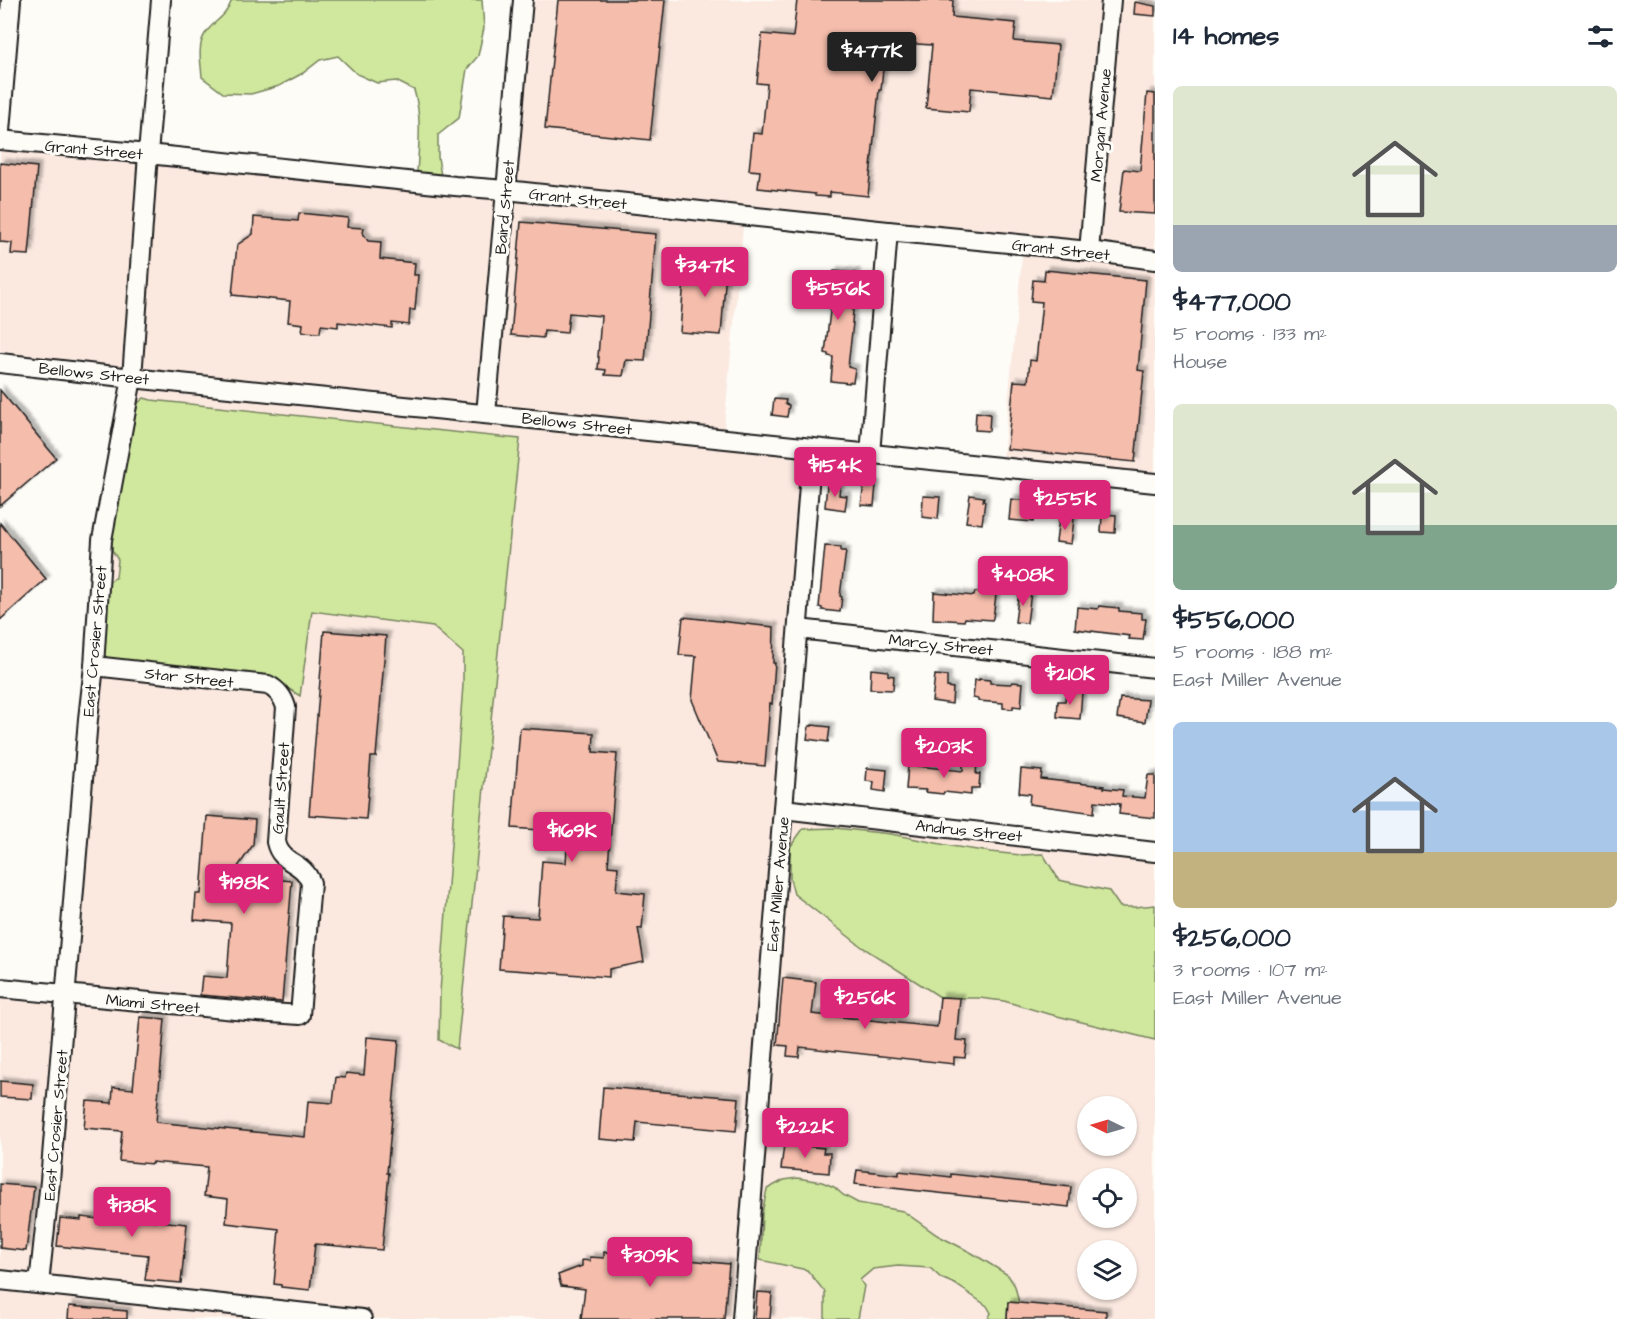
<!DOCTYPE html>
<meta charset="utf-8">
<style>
body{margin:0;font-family:"Architects Daughter",sans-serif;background:#f2f2f3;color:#1f2937;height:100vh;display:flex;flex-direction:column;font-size:22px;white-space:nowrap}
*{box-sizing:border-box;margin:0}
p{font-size:20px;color:#747a83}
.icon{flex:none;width:33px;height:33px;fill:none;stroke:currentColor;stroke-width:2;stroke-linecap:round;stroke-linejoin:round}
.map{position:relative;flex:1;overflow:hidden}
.details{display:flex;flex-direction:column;background:#fff;width:480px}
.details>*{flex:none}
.needle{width:39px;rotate:275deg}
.controls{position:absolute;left:1077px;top:1096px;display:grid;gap:12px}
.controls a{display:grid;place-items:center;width:60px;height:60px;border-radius:50%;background:#fff;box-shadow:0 2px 4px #0004;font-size:30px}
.price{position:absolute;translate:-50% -51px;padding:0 14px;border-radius:6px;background:#db2777;color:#fff;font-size:20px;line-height:39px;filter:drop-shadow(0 2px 3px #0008)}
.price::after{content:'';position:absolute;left:50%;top:36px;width:18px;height:14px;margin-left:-9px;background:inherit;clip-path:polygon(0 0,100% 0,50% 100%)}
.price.current{background:#222;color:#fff}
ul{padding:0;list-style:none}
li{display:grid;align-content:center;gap:12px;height:318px;padding:0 18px}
li span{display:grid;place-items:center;height:186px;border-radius:9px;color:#555}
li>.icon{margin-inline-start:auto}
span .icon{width:108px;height:108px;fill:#fffc;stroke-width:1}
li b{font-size:26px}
h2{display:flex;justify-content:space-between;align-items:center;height:72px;padding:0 18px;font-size:26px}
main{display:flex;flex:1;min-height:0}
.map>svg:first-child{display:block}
.built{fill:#fbe9e0;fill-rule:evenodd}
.green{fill:#d0e89e;stroke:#76825d;stroke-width:1.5}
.building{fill:#f5bdac;stroke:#1c1c1c;stroke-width:1.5;filter:url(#shadow)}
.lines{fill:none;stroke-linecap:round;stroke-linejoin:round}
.minor-casing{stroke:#1c1c1c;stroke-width:22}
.minor{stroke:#fdfcf7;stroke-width:18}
.labels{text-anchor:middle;stroke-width:6;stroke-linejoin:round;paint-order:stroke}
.street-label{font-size:16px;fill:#1c1c1c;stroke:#fdfcf7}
</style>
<main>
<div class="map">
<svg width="1155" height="1319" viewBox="0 0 1155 1319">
<defs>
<filter id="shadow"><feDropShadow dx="4" dy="-4" stdDeviation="1.5" flood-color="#0004"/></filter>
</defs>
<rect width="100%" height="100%" fill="#fdfcf7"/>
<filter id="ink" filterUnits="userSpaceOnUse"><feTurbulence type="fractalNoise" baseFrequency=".0167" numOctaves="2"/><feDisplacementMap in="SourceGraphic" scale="12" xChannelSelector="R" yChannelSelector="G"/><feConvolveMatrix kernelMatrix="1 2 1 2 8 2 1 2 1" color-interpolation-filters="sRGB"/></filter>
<g filter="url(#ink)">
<g class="built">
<path d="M523,0H1155V483L1002,467L1023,246L744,217L723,438L812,448L783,809L1155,852V1319H0V988L65,994L111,488L148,154L506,190ZM1088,1107H1126V1146H1088ZM1088,1179H1126V1218H1088ZM1088,1251H1126V1290H1088Z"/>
<polygon points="0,142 145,155 129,375 0,362"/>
</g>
<g class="green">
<path d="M232,0H482L484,28L478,56L467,69L459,118L438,135V157L441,176L417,172C419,144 422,117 414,90L396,81L377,83L357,74L338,56L320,60L303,73L279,86L251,94L223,93L202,77C201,63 197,46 205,34C214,20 225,19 232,0Z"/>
<polygon points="144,398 151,400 520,439 457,1049 439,1040 440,992 463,685 463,653 433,627 312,611 300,696 270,677 110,660 102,653 107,591 109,582 116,577 118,560 112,550 111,535 138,403"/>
<polygon points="835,828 891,834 951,846 990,852 1021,855 1043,854 1059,880 1109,891 1120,907 1135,907 1155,905 1155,1040 1045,1013 1004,1001 979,998 960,998 940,997 862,947 794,894 790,879 790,847 803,829"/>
<polygon points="797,1178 822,1182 834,1187 843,1195 858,1203 903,1211 937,1235 972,1253 1008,1275 1015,1286 1019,1303 1008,1302 1007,1319 988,1319 991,1313 987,1306 955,1284 941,1278 930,1268 898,1266 873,1269 860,1280 864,1286 858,1319 825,1319 825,1292 807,1270 760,1260 762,1213 767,1189 784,1180"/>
</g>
<g class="building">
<polygon points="558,0 665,0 650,140 545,129"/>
<polygon points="797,0 953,0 952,17 1016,23 1014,41 1058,45 1053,96 971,88 969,112 926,108 932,45 902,43 902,49 885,47 881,90 879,90 868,196 830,192 830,197 815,196 815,194 758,188 760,171 749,170 753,133 762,134 767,84 757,83 762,34 793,37"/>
<polygon points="1135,2 1155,6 1155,16 1134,14"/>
<polygon points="1147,93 1155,94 1155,214 1119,212 1124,169 1140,171"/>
<polygon points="0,163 37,167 29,255 11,254 12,243 0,242"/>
<polygon points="299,213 348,218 347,227 364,228 363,233 368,241 381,242 380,259 415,263 414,275 418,275 415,310 410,310 409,325 392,323 392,328 338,322 338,327 321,325 320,333 302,332 303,324 288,322 290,301 232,295 237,245 253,234 254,217 298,221"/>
<polygon points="521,222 656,234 645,361 626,360 623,376 605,375 606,370 598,369 599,357 598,357 601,316 569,313 567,333 544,331 543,338 511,335"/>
<polygon points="700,256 727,258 721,335 680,332 684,279 699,280"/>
<polygon points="1045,270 1146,280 1138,370 1144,371 1135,462 1007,449 1014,381 1028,382 1030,360 1036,361 1042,302 1031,301 1033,280 1044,281"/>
<polygon points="834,271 856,273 852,323 853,323 848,367 855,369 853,382 849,382 849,383 831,381 833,357 828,356 828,354 825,353 831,303 804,300 806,283 832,285"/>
<polygon points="0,390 56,458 0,506"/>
<polygon points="774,399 786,400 785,404 789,405 787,417 772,415"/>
<polygon points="976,412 990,414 989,431 975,430"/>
<polygon points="827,484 840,486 839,495 847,496 845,510 825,507"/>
<polygon points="864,484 876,485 874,506 861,505"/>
<polygon points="970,495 984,497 983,501 985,501 982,524 966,522"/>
<polygon points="923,496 940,497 938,519 922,517"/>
<polygon points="1011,499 1027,501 1027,505 1035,506 1033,522 1009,520"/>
<polygon points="1102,514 1116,515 1115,533 1101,532"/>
<polygon points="1059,518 1074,519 1071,544 1056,542"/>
<polygon points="0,523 46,579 0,620"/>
<polygon points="825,546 841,547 841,551 846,551 840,596 842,597 840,612 822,610 822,608 819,607"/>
<polygon points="1019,591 1031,592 1027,623 1015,622"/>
<polygon points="934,592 974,596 975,592 996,595 993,618 992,620 965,618 964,621 933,619"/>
<polygon points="1099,606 1119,608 1119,611 1142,613 1142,619 1146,619 1143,640 1129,639 1130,636 1075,629 1077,607 1098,609"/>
<polygon points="683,617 774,627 773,663 775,663 772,704 770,703 765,766 718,762 692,700 696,656 679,655"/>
<polygon points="324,631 386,636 376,757 371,757 366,819 309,815"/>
<polygon points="871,669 888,671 888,675 894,676 893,690 870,689"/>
<polygon points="935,675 947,676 947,687 953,688 952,704 932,701"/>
<polygon points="979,679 990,680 990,683 1011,684 1012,682 1023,683 1021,707 1013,706 1013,709 1003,708 1003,703 978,701 978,699 973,698 975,680 979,680"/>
<polygon points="1066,691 1082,692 1080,719 1057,717 1058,701 1065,701"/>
<polygon points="1120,698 1148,700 1145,722 1117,718"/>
<polygon points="812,725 830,727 828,742 807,739 809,726 812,726"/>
<polygon points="520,728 594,733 593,752 617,754 608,866 618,867 616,891 645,894 642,929 638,928 644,962 609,969 609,977 499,969 503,916 538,918 542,861 566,863 568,832 512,828"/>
<polygon points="963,762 977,763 976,774 980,774 979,788 971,788 971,795 944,792 943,794 925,792 926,790 906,789 908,765 963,771"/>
<polygon points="867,768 887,770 885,792 873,790 874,782 866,781"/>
<polygon points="1021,769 1042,771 1041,779 1104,786 1104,788 1123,790 1122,796 1145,798 1148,775 1155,775 1155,818 1119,814 1120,804 1095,801 1094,813 1029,804 1030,794 1019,793"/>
<polygon points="207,816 255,820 253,845 235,871 250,881 273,883 273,879 292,881 282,1002 200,995 202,976 227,978 231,923 194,920 196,894 201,894"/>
<polygon points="783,978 816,982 812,1014 937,1027 940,997 960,998 956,1040 967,1041 965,1058 954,1057 954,1064 800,1047 799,1057 787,1056 788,1046 777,1045"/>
<polygon points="140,1017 165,1019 156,1122 305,1137 308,1101 333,1103 336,1077 345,1078 346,1073 364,1075 367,1037 399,1040 387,1173 389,1173 382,1250 315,1244 310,1290 281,1287 281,1285 274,1284 279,1229 226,1223 228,1199 204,1196 207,1167 152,1162 152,1164 119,1161 122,1131 84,1128 87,1101 112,1103 113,1087 133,1089"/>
<polygon points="0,1081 33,1084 32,1099 0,1097"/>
<polygon points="603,1087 739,1098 736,1131 637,1122 635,1142 599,1139"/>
<polygon points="784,1144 824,1148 823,1153 830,1153 829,1173 781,1169"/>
<polygon points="857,1170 899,1175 899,1171 951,1177 951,1174 1071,1187 1069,1207 855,1184"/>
<polygon points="0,1184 34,1187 26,1251 0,1248"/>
<polygon points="120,1196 150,1199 148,1220 187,1224 181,1283 145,1280 148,1255 57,1246 60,1218 81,1220 81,1217 117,1221"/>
<polygon points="604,1252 729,1264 724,1319 581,1319 585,1289 561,1286 558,1275 582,1266 582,1260 590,1261 590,1257 604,1258"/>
<polygon points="757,1292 772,1293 770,1319 755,1319"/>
<polygon points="1008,1302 1106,1311 1106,1319 1007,1319"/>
<polygon points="69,1306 127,1311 127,1319 68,1319"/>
</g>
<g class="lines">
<defs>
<g id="minor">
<polyline points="0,131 11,0"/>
<polyline points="0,140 148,154 455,186 506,190 888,231 1089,251 1155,260"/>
<polyline points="1089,251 1111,0"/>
<polyline points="0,363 132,378 1155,483"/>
<polyline points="486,414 523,0"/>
<polyline points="870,454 888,231"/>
<polyline points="798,629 1155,668"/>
<polyline points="783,809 1155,852"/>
<path d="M0,988L257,1012L300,1015L311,883C303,860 281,865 276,842L286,707C283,697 278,690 268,685L94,666"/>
<polyline points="0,1280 362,1319"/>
<polyline points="39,1284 50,1181 88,719 94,666 102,540 132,378 148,154 161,0"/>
<polyline points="742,1319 812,448"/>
</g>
</defs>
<use href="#minor" class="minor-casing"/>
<use href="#minor" class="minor"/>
</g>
</g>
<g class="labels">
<g class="street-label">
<text transform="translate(1100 125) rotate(-85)" y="6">Morgan Avenue</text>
<text transform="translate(94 149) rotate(5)" y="6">Grant Street</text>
<text transform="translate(578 198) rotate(6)" y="6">Grant Street</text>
<text transform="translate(504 207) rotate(-85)" y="6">Baird Street</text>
<text transform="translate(1061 249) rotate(6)" y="6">Grant Street</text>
<text transform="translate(94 373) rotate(6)" y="6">Bellows Street</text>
<text transform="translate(577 423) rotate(6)" y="6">Bellows Street</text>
<text transform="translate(94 641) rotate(-85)" y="6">East Crosier Street</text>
<text transform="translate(941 644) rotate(6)" y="6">Marcy Street</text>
<text transform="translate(189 677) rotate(6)" y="6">Star Street</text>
<text transform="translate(280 788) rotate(-86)" y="6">Gault Street</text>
<text transform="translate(969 830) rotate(6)" y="6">Andrus Street</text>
<text transform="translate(777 884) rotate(-85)" y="6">East Miller Avenue</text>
<text transform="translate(153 1003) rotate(5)" y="6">Miami Street</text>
<text transform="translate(55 1125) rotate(-85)" y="6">East Crosier Street</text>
</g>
</g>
</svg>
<div class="controls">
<a><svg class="needle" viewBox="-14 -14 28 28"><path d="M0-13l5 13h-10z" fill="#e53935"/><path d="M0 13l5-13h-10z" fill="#747a83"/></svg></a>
<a><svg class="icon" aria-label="locate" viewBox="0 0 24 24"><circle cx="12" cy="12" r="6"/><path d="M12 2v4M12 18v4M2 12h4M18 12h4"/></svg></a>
<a><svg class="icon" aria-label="layers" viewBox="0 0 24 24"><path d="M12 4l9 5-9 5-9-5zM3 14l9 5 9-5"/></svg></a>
</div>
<b class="price current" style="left:872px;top:83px">$477K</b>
<b class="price" style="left:705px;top:298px">$347K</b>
<b class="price" style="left:838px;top:321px">$556K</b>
<b class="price" style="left:835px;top:498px">$154K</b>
<b class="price" style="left:1065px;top:531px">$255K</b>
<b class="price" style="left:1023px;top:607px">$408K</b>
<b class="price" style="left:1070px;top:706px">$210K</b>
<b class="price" style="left:944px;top:779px">$203K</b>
<b class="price" style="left:572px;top:863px">$169K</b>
<b class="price" style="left:244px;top:915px">$198K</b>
<b class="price" style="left:865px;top:1030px">$256K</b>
<b class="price" style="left:805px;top:1159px">$222K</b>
<b class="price" style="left:132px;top:1238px">$138K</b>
<b class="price" style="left:650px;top:1288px">$309K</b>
</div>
<section class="details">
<h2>14 homes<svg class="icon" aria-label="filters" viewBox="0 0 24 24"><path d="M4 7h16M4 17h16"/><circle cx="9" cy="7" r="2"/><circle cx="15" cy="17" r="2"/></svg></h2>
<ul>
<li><span style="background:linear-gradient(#dfe7d0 75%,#9aa5b1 0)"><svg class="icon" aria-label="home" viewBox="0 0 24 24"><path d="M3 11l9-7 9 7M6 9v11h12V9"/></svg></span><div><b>$477,000</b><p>5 rooms · 133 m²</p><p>House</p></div></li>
<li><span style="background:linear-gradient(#dfe7d0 65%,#7fa58c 0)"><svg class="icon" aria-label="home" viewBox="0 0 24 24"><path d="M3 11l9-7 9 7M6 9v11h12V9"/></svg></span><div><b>$556,000</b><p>5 rooms · 188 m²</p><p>East Miller Avenue</p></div></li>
<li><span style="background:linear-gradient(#a9c7e8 70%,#c2b280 0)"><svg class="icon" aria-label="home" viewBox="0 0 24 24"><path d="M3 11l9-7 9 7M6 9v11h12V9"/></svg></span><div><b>$256,000</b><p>3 rooms · 107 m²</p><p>East Miller Avenue</p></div></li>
</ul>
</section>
</main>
